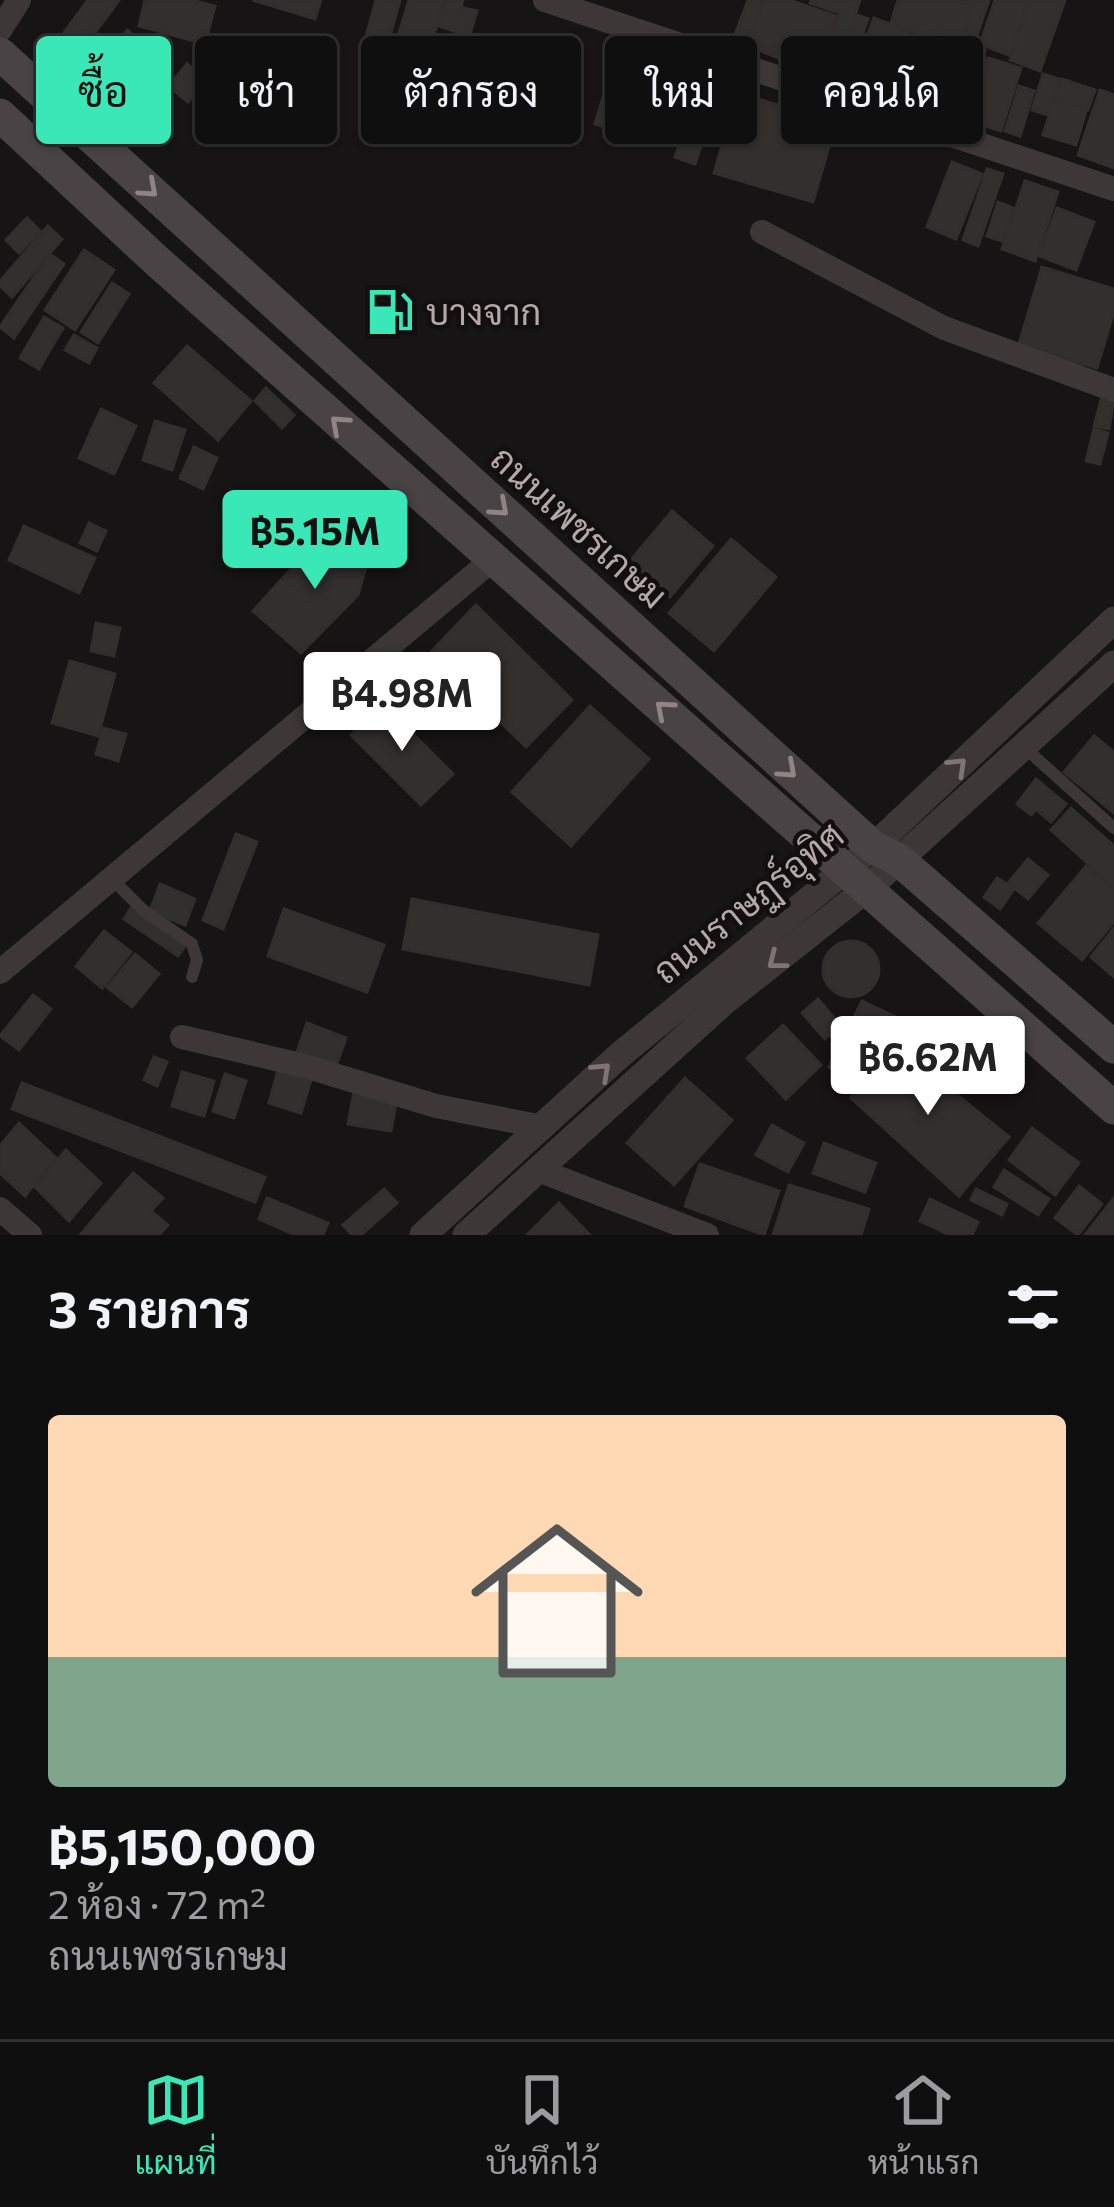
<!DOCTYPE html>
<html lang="th">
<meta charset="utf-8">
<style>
body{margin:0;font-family:Commissioner,Sarabun,sans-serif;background:#191818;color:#f1f3f6;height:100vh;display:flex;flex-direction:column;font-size:45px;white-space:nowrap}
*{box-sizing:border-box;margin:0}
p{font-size:39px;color:#9c9c9e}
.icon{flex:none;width:66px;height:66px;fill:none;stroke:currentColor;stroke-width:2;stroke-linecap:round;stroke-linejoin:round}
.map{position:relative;height:1235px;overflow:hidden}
.details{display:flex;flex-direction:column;background:#100f0f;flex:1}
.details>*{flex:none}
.guide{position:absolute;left:36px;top:36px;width:1044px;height:108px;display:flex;gap:24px}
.price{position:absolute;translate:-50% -102px;padding:0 27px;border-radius:12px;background:#fff;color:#222;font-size:39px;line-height:78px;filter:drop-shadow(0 3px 6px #0008)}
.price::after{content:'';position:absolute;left:50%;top:72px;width:36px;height:27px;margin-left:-18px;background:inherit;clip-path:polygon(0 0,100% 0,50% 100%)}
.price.on{background:#3ae8b7;color:#111}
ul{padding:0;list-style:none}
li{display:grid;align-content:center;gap:24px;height:636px;padding:0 48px}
li span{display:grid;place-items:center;height:372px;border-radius:12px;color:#555}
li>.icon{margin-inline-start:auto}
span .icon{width:216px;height:216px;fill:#fffc;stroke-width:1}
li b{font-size:51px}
h2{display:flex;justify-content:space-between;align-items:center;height:144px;padding:0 48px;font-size:51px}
.pill{padding:0 42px;border-radius:12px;background:#100f0f;box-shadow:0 3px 9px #0004,0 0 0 3px #302f2f;font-size:42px;line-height:108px}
.pill.on{background:#3ae8b7;color:#111}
.tab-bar{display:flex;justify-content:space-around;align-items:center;height:168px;border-top:3px solid #302f2f;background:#100f0f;font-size:33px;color:#9c9c9e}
.tab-bar a{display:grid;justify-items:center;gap:6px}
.tab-bar .on{color:#3ae8b7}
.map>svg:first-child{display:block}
.building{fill:#322f2f;stroke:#322e2e;stroke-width:3}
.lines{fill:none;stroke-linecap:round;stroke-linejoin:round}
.service{stroke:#3d3738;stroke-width:12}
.minor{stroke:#3d3738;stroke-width:24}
.tertiary{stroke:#3d3738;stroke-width:27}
.secondary{stroke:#4a4345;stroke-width:33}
.oneway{stroke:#908487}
.oneway2{stroke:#7f7577}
.labels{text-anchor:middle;stroke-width:9;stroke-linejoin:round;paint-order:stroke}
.poi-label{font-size:36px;fill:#b5a7aa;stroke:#110f0f;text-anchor:start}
.street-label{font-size:36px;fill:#b5a7aa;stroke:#110f0f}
</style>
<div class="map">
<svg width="1114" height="1235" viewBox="0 0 1114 1235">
<rect width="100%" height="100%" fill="#161414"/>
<g class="building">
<polygon points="88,0 119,0 84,48 63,34"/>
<polygon points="145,0 192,0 215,6 205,44 139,26"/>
<polygon points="253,0 321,0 315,19"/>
<polygon points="376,0 400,0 382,65 360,58"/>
<polygon points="409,0 444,0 427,60 394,50"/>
<polygon points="447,0 463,0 454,31 439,26"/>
<polygon points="748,0 778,0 823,18 804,68 733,40"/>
<polygon points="763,0 789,0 836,16 820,66 749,41"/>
<polygon points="811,0 860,0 838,69 823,64 840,13 810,3"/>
<polygon points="898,0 958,0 972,5 960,41 938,33 936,39 891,23"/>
<polygon points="965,0 989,0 974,44 962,40 974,3"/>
<polygon points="995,0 1029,0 1009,55 980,44"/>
<polygon points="1031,0 1065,0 1040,71 1010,60"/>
<polygon points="463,8 477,11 465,51 452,47"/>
<polygon points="857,15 868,19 849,72 838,68"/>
<polygon points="874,18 910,32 890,85 854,71"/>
<polygon points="127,30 149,49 94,112 72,93"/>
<polygon points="913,34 929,40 911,95 894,89"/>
<polygon points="939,35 985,50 963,117 912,100 931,40 937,43"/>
<polygon points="466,53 502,60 497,85 462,78"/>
<polygon points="518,56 541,65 530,94 507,85"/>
<polygon points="254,58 303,103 269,140 221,96"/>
<polygon points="988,58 1021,68 1001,131 968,121"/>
<polygon points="187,64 206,80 188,102 169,86"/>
<polygon points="1043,74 1059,79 1048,115 1032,110"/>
<polygon points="609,77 657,91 643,138 595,124"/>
<polygon points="1062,79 1095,90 1088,110 1055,98"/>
<polygon points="1019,86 1034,91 1020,136 1005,131"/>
<polygon points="128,90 145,105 124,130 106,115"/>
<polygon points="1100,90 1114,95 1114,168 1078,155"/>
<polygon points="697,92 718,98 695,164 675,157"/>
<polygon points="737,93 836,122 813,202 714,173"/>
<polygon points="1054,101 1086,111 1076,145 1043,135"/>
<polygon points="952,162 982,174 956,239 927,227"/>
<polygon points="987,169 1003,174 978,246 963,240"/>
<polygon points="1025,181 1058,192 1035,261 1002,249"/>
<polygon points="998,202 1013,208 1002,241 987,236"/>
<polygon points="1057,208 1094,222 1076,270 1039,256"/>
<polygon points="27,218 40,231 19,253 6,240"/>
<polygon points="48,226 62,239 12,297 0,286 0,281"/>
<polygon points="84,250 114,270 75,330 45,310"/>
<polygon points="50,254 64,264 14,338 0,327"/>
<polygon points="1042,267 1114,289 1114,311 1097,368 1019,344"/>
<polygon points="112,283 129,294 98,343 81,332"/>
<polygon points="44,317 63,328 39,369 20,358"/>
<polygon points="74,335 97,348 89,363 65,350"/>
<polygon points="187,346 251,401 218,440 154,383"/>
<polygon points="266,388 294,415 282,428 255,401"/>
<polygon points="1102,396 1114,399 1109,429 1094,426"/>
<polygon points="101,409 136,426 114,474 79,458"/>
<polygon points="155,421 185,430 172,470 143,460"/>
<polygon points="1094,429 1108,433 1100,464 1086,461"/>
<polygon points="194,447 217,458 203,489 180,478"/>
<polygon points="672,511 713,546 670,597 629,562"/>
<polygon points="89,523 106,531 97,551 80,543"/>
<polygon points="24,526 95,558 79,593 9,560"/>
<polygon points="348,536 369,556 358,595 301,653 253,611 308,550"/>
<polygon points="731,539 776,577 714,651 669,613"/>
<polygon points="476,605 572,700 526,747 430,653"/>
<polygon points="96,623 120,628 114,656 91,651"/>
<polygon points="70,661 115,674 98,736 52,723"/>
<polygon points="433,661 468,695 451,713 435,697 420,713 401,693"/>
<polygon points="382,703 453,774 421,805 351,735"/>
<polygon points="590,706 649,759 571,846 512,792"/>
<polygon points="103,728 126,734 118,761 96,754"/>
<polygon points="1094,736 1114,752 1114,813 1064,772"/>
<polygon points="1036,779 1066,804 1051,822 1036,809 1031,815 1017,804"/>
<polygon points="1071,808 1114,846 1114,887 1051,830"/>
<polygon points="236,834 257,842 223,929 203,920"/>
<polygon points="1028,859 1048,875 1028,899 1008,883"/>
<polygon points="1086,866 1114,890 1114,922 1082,960 1038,923"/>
<polygon points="997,878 1014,889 1000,909 984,897"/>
<polygon points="160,884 195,899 185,925 150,911"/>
<polygon points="412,899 598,935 589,985 403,949"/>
<polygon points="132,906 187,943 178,956 124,919"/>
<polygon points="284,909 384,945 367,992 268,956"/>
<polygon points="1114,928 1114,977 1091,957"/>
<polygon points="104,931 131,952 102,988 76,966"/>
<circle cx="851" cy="969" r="28"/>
<polygon points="135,954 159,974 132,1007 107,987"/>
<polygon points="33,995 51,1009 19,1050 0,1036"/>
<polygon points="818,999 841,1026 825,1039 802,1013"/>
<polygon points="862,1001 896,1017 854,1079 829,1067"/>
<polygon points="307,1023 346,1038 334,1072 295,1058"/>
<polygon points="783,1025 821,1065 786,1099 747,1058"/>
<polygon points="887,1038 1009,1137 959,1196 851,1098"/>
<polygon points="154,1057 167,1062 157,1086 144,1080"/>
<polygon points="281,1059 314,1069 301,1113 269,1103"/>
<polygon points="182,1072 214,1081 204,1116 172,1106"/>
<polygon points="225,1074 246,1081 234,1118 213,1111"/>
<polygon points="685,1078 732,1120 674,1185 627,1143"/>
<polygon points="356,1081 399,1089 391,1131 348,1124"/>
<polygon points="22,1083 265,1177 255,1202 12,1109"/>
<polygon points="19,1123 56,1158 25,1196 0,1173 0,1146"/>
<polygon points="772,1125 804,1143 788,1172 756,1155"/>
<polygon points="1032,1128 1079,1163 1055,1195 1009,1160"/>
<polygon points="824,1143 876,1163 865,1192 813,1173"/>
<polygon points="66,1150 101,1183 69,1221 35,1187"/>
<polygon points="700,1164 779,1191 764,1235 685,1206"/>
<polygon points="1004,1170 1049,1199 1038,1215 994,1187"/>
<polygon points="133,1173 163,1198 151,1211 168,1225 159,1235 80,1235"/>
<polygon points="789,1185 869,1209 861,1235 773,1235"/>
<polygon points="1079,1186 1102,1204 1078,1235 1055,1218"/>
<polygon points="384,1189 397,1203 361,1235 352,1235 343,1225"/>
<polygon points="976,1189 1007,1204 1002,1215 971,1200"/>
<polygon points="267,1198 328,1223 323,1235 295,1235 259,1219"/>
<polygon points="1114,1198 1114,1235 1085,1235"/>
<polygon points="930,1199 978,1222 972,1235 950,1235 920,1221"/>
<polygon points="559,1203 590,1235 527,1235"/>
</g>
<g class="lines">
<g class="service">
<polyline points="1025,748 1114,828"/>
<polyline points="112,879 143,910 192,944 197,960 192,977"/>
</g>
<g class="minor">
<polyline points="545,0 1114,189"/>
<polyline points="0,30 19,0"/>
<polyline points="762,232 944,328 1114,390"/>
<polyline points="0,972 492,560"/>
<polyline points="182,1037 305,1066 436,1106 543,1127"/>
<polyline points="538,1170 707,1235"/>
<polyline points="0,1209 30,1235"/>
</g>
<g class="tertiary">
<polyline points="423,1235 620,1055 873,847 1114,620"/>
<polyline points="466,1235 725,1001 868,888 1114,664"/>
</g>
<g class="secondary">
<polyline points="0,54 873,847 899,860 1114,1047"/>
<polyline points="0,115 158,262 1114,1108"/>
</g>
</g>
<defs><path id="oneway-chevron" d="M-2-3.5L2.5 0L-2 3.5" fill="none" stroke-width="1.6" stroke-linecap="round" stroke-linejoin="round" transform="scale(3)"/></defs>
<g class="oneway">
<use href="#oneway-chevron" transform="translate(149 189) rotate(42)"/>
<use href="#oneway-chevron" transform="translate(339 424) rotate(-138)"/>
<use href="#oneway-chevron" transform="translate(500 508) rotate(42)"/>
<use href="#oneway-chevron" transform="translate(664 709) rotate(-139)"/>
<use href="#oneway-chevron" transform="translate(788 770) rotate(42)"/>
</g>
<g class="oneway2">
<use href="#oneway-chevron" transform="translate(958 766) rotate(-44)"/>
<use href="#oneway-chevron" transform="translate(776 961) rotate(142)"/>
<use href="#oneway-chevron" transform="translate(602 1071) rotate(-43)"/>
</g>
<defs>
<symbol id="fuel-bare" viewBox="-9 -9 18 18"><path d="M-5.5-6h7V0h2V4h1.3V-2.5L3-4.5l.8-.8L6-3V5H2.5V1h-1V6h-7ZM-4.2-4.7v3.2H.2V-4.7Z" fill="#3ae8b7" stroke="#110f0f" stroke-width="2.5" paint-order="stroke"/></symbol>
</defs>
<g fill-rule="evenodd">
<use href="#fuel-bare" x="357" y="279" width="66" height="66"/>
</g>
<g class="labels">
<g class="poi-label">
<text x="426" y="325">บางจาก</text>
</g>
<g class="street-label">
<text transform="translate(579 527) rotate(42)" y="13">ถนนเพชรเกษม</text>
<text transform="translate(748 903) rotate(-39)" y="13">ถนนราษฏร์อุทิศ</text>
</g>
</g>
</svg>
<b class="price on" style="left:315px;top:592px">฿5.15M</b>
<b class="price" style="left:402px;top:754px">฿4.98M</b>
<b class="price" style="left:928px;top:1118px">฿6.62M</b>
<div class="guide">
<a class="pill on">ซื้อ</a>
<a class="pill">เช่า</a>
<a class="pill">ตัวกรอง</a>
<a class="pill">ใหม่</a>
<a class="pill">คอนโด</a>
</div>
</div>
<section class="details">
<h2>3 รายการ<svg class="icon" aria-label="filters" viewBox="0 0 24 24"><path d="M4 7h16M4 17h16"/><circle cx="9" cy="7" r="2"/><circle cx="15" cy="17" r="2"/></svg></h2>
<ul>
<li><span style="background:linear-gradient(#ffd9b3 65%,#7fa58c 0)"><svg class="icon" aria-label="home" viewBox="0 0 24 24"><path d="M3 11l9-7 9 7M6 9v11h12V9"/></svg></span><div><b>฿5,150,000</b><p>2 ห้อง · 72 m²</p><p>ถนนเพชรเกษม</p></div></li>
</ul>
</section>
<nav class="tab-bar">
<a class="on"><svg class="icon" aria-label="map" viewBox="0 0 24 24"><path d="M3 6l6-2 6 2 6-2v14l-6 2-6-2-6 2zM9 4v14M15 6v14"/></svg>แผนที่</a>
<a><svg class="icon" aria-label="saved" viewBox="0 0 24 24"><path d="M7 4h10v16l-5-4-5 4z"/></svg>บันทึกไว้</a>
<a><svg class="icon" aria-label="home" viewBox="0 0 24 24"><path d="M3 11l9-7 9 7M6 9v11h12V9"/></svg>หน้าแรก</a>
</nav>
